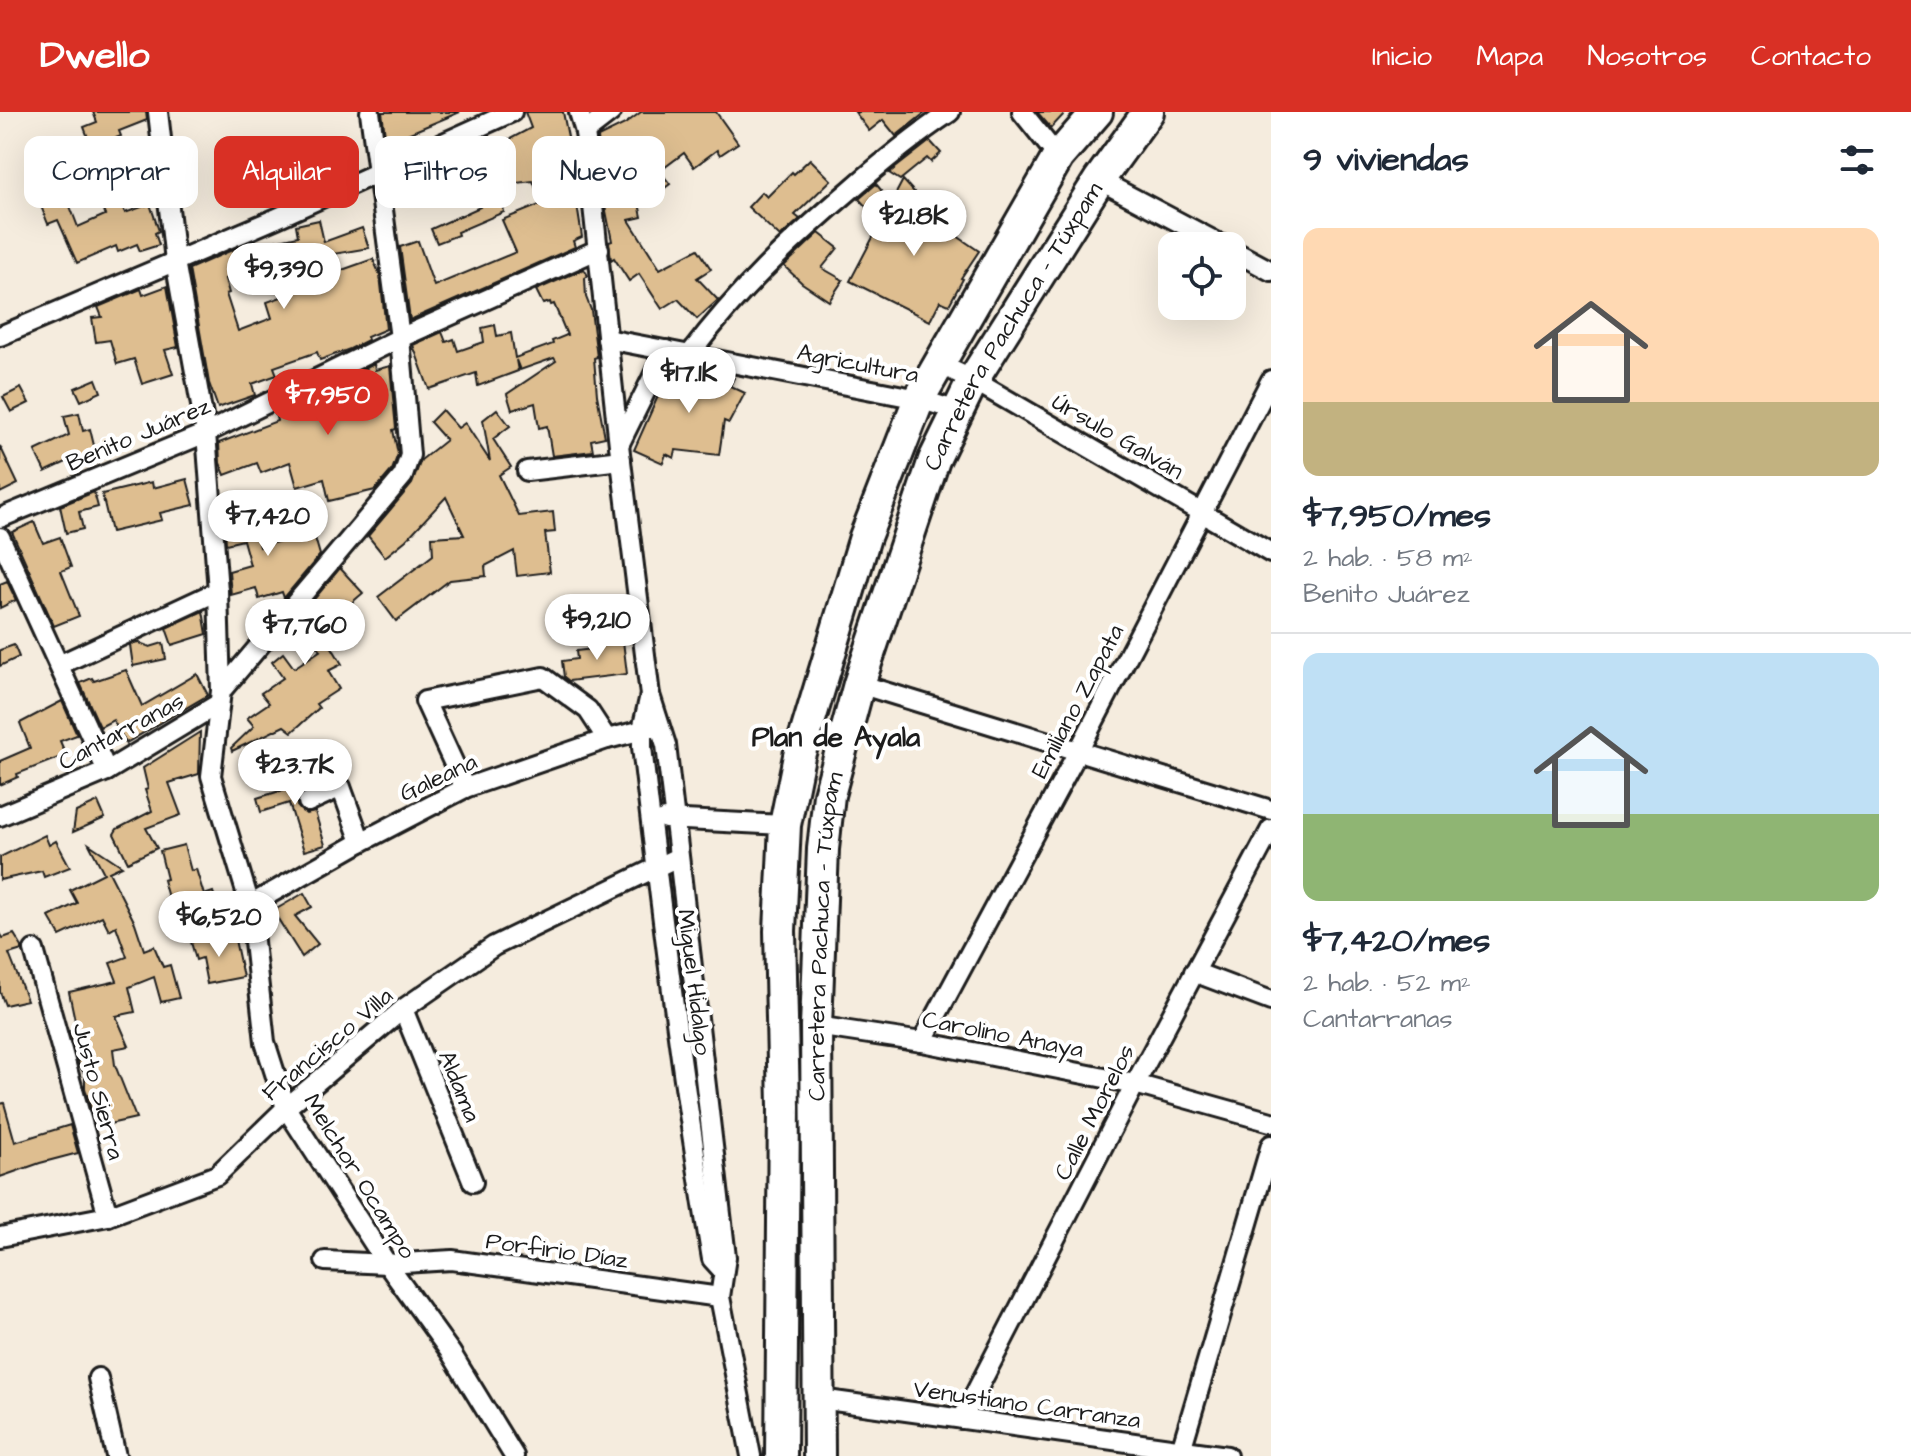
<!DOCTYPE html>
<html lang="es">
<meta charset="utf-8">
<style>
body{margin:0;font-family:"Architects Daughter",sans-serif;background:#f6f6f7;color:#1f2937;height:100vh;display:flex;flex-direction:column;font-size:30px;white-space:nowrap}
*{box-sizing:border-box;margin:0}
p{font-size:26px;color:#747a83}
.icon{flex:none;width:44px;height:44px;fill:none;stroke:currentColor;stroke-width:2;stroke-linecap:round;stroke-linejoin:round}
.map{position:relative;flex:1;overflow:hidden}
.panel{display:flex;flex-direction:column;background:#fff;width:640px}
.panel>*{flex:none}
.top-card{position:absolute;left:24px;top:24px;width:760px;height:72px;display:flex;gap:16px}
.fabs{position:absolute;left:1158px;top:120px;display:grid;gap:16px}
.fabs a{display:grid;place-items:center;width:88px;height:88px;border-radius:16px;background:#fff;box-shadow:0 8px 32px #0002;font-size:40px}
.price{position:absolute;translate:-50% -68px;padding:0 18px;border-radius:28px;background:#fff;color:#222;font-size:26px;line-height:52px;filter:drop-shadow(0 2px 4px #0008)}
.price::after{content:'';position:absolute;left:50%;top:48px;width:24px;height:18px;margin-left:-12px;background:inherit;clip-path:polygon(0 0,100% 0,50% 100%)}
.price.current{background:#d93025;color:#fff}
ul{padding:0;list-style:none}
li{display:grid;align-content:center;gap:16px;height:424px;padding:0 32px}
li+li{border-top:2px solid #e0e1e3}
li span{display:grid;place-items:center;height:248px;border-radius:16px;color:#555}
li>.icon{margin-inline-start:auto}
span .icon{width:144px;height:144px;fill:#fffc;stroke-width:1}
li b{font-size:34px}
h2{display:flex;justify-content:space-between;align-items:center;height:96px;padding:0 32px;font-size:34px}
.pill{padding:0 28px;border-radius:16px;background:#fff;box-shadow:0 8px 32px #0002;font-size:28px;line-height:72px}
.pill.current{background:#d93025;color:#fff}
header{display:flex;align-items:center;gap:48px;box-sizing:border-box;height:112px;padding:0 40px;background:#d93025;color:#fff}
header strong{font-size:38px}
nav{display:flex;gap:44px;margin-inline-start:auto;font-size:28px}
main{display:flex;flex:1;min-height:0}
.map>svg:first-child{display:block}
.building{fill:#debe90;stroke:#1c1c1c;stroke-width:2}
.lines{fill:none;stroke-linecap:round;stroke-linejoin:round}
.street-casing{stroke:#1c1c1c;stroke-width:24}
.primary-casing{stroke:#1c1c1c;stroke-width:36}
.street{stroke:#fff;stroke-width:18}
.primary{stroke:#fff;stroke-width:30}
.labels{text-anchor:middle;stroke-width:8;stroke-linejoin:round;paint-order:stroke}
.street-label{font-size:24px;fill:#1c1c1c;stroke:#fff}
.quarter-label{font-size:28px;font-weight:bold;fill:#1c1c1c;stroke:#fff}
</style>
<header>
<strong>Dwello</strong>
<nav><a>Inicio</a><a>Mapa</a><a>Nosotros</a><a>Contacto</a></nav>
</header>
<main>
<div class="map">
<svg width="1271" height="1344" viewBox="0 0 1271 1344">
<rect width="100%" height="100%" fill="#f5ecde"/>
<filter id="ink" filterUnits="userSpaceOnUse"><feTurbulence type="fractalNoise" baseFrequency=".0125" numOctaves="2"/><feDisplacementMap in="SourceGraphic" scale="16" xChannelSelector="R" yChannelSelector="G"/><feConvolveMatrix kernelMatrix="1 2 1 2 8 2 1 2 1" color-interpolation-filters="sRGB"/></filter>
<g filter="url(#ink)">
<g class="building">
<polygon points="93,0 146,0 147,8 119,19 121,24 92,36 84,15 97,10"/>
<polygon points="382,0 460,0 386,31"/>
<polygon points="525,0 563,0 572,45 576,73 574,74 582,125 573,129 575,135 410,208 400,135 418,129 434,174 516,140 502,108 542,92 533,69 500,73 504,100 457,120 458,123 437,131 431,117 480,95 470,71 478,68 474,30 489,23 491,37 531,16"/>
<polygon points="641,0 716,0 738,31 720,43 717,38 694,55 684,41 660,59 670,72 650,87 624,52 608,59 599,41 598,25 625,12"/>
<polygon points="855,0 926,0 896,24 883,8 869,19"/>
<polygon points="1037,0 1066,0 1051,16"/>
<polygon points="930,29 941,41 931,50 927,46 900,68 889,61"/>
<polygon points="86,46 94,70 77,75 70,51"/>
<polygon points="810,47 831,68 795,103 800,107 780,125 748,95 762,80 767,85 792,60 794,62"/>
<polygon points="903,68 936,104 932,107 979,139 961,166 963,167 949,193 940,189 930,209 850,169"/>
<polygon points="405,71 406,92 394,93 392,72"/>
<polygon points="876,72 882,79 868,97 859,87"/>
<polygon points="63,76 78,115 105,103 103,99 122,92 125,101 150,92 159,119 155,121 159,133 140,139 137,132 118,140 116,134 77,151 58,108 48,112 41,94 52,90 49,82"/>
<polygon points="638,87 642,105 629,108 660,157 698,137 711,157 697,166 718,188 697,207 678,187 662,197 639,162 629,169 614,146 611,148 609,130 612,129 605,94"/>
<polygon points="319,108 324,130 362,116 369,136 275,152 225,167 229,181 226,182 238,219 272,206 267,190 295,180 294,175 373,147 380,163 386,217 367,225 368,228 350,237 320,248 317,240 274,255 277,263 252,272 255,283 218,296 209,271 189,157 255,128 257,133 298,124 296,113"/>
<polygon points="819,121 838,136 822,156 843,168 829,189 802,171 784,154"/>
<polygon points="584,157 588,164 585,166 586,185 591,198 597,245 594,246 597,283 605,325 591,328 593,339 552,344 547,314 539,316 535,291 512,298 507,282 556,249 554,246 520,258 516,248 518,259 478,274 476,261 429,277 413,233 442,220 446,230 454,227 458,239 484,230 482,216 495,213 497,224 511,221 515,246 553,232 552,229 567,223 554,192 551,193 550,190 543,192 536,178"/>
<polygon points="167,174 178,235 165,238 173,262 142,272 134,247 117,252 110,228 96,230 92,206 102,205 98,195 141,177 143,183"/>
<polygon points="374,252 375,258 390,254 396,317 393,318 398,342 392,358 375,378 329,389 324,367 297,375 290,350 261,361 257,351 225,363 220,351 219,331 277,309 275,301 357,263 357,261"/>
<polygon points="671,255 690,265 692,256 728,263 734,266 730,274 745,281 729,311 724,309 719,343 676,338 674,346 666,342 663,351 634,338"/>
<polygon points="96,267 101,280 81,289 75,276"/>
<polygon points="21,276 29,291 11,300 3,285"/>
<polygon points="497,297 510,314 493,327 511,355 499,363 519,404 553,400 555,420 545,421 550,460 517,464 514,439 485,454 486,464 450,468 396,509 378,485 433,443 432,425 464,423 446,385 406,428 385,445 368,424 412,372 421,348 446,328 430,310 442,298 458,316 465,311 490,349 483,308"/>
<polygon points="79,301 83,319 90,317 98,350 78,355 75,346 45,360 35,339 69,323 64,304"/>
<polygon points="0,334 18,372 0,381"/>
<polygon points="187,367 194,393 160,401 162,408 111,420 102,382 152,370 153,376"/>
<polygon points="94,380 98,395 79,400 83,417 66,421 60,394"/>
<polygon points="250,396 260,435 313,419 320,443 284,486 282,480 259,487 256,476 231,483 229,459 250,453 243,428 226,432 224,403"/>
<polygon points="34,410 43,431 60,425 71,455 61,459 79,504 54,514 12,420"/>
<polygon points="340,456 363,481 321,517 342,552 328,559 339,577 316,592 319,596 292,620 284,614 232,639 231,636 254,614 247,606 269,591 261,581 283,566 272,550 283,541 294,556 321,538 296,509"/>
<polygon points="7,469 16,488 0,496 0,472"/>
<polygon points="203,499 207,522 172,533 166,516"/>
<polygon points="623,529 627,562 569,569 564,565 562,549 577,547 576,539 592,537 592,533"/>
<polygon points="137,530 150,535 163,531 166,547 133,554 130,533"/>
<polygon points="14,533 19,545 0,554 0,538"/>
<polygon points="126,558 142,594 197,562 208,583 126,631 113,608 100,615 80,571 92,566 94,569"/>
<polygon points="62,589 77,623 60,629 66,643 17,662 18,665 0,673 0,649 30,636 20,611"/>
<polygon points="200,620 199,662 169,671 181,703 146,716 157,736 128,750 114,722 117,717 152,699 145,678 148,677 143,656"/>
<polygon points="296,653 307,677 298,684 297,694 306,702 315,700 325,733 304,739 289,691 261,700 257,686 283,678 276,662"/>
<polygon points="98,690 105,706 73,720 76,700"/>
<polygon points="45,723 49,733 56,729 70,755 44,765 42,759 0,768 0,745"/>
<polygon points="89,732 122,754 109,760 135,811 144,838 154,834 163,855 170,853 179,886 161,890 154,865 129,875 135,900 116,904 129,934 113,937 115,953 136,1006 96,1015 85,976 85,963 79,953 69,919 77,918 69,880 117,869 110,851 127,845 116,814 109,818 102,804 60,824 49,805 77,791 70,778 104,761"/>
<polygon points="184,733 191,759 196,757 204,783 213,780 218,794 174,807 163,768 167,767 160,739"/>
<polygon points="304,781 312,795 295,804 318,832 302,845 273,799"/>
<polygon points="0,821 3,826 14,822 22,835 22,838 9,842 27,888 5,893 0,880"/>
<polygon points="234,823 243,865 207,872 202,846 196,848 191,830 212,824 214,831"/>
<polygon points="4,991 15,1030 70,1013 78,1041 40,1051 0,1065 0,992"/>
</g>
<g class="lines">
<defs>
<g id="street">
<polyline points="158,0 175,149 206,321 218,479 221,579 211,664 250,793 265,930 286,996 387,1152 451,1241 514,1344"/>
<polyline points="579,0 585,20 619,333 650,583 666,633 726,1145 720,1185 751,1344"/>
<polyline points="1022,0 1058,45"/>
<polyline points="585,20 611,0"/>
<polyline points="1099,68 1224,134"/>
<polyline points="1232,138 1271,159"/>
<polyline points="0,224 277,106 512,0"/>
<polyline points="607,227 919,287 958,299"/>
<path d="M690,242C738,179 788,131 848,80C881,51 914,24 950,0"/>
<polyline points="939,252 973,268 1271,441"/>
<polyline points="619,333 666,238"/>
<polyline points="527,359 621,348"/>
<polyline points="0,406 206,321 400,226 599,137"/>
<polyline points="0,425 107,659"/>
<polyline points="59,553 218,479"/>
<polyline points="859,572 1271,698"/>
<polyline points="221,579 403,364 410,343 400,226 370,0"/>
<path d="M650,583L642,618V635C662,806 683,977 712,1147L723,1159"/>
<polyline points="465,676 425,589 543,565 588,598 607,627"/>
<polyline points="308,690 341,675 361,730"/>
<polyline points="0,704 107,659 218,592"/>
<polyline points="665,707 785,713"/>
<polyline points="250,793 361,730 465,676 607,627 651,616"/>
<polyline points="34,838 108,1104"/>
<polyline points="1194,860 1271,889"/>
<polyline points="403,897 473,1070"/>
<polyline points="816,914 922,930 1135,972 1271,1010"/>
<polyline points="922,930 1079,638 1271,268"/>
<polyline points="0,1125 108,1104 217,1063 286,996 403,897 494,834 678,745"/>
<polyline points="325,1149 387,1152 452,1148 720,1185"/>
<polyline points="98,1266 116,1344"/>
<polyline points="820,1287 1227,1344"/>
<polyline points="962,1307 1135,972 1271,717"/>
<polyline points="1181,1338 1271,1033"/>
</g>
<g id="primary">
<polyline points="781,1344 784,994 780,819 785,713 799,644 865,425 919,287 1058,45 1097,0"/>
<path id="s1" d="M819,1344L816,914L823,737L829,683L859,572L934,348L973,268L1099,68L1148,0"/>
</g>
</defs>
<use href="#street" class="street-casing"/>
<use href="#primary" class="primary-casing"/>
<use href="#street" class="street"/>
<use href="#primary" class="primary"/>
</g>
</g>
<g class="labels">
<g class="street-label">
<text dy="8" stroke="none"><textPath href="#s1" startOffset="1168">Carretera Pachuca - Túxpam</textPath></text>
<text transform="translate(858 251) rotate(11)" y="8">Agricultura</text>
<text transform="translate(138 322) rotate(-23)" y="8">Benito Juárez</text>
<text transform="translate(1118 324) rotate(30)" y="8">Úrsulo Galván</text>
<text transform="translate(1077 589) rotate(-62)" y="8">Emiliano Zapata</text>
<text transform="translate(121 619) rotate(-28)" y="8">Cantarranas</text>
<text transform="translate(438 665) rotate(-25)" y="8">Galeana</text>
<text dy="8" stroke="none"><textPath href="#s1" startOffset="520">Carretera Pachuca - Túxpam</textPath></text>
<text transform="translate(695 870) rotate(83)" y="8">Miguel Hidalgo</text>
<text transform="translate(1003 922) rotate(11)" y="8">Carolino Anaya</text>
<text transform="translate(327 932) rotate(-40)" y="8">Francisco Villa</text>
<text transform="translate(460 974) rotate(68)" y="8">Aldama</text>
<text transform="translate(99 979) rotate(75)" y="8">Justo Sierra</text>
<text transform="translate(1094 1000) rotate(-63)" y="8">Calle Morelos</text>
<text transform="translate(360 1064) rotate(58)" y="8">Melchor Ocampo</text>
<text transform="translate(557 1138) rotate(8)" y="8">Porfirio Díaz</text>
<text transform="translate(1027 1292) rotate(8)" y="8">Venustiano Carranza</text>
</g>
<g class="quarter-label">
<text x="836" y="634">Plan de Ayala</text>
</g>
</g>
</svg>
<div class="fabs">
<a><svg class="icon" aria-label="locate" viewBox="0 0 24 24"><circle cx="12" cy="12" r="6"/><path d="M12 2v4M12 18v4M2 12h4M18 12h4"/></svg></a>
</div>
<b class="price" style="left:914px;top:146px">$21.8K</b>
<b class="price" style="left:284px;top:199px">$9,390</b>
<b class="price" style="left:689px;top:303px">$17.1K</b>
<b class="price current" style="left:328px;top:325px">$7,950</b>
<b class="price" style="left:268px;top:446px">$7,420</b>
<b class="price" style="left:597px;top:550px">$9,210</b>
<b class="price" style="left:305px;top:555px">$7,760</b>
<b class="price" style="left:295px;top:695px">$23.7K</b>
<b class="price" style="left:219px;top:847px">$6,520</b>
<div class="top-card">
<a class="pill">Comprar</a>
<a class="pill current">Alquilar</a>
<a class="pill">Filtros</a>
<a class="pill">Nuevo</a>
</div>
</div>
<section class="panel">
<h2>9 viviendas<svg class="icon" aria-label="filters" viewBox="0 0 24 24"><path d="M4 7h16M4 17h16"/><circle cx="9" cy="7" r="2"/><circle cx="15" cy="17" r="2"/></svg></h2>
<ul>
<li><span style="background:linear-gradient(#ffd9b3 70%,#c2b280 0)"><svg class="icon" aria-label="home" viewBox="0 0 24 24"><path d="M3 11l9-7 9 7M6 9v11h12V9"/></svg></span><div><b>$7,950/mes</b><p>2 hab. · 58 m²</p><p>Benito Juárez</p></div></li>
<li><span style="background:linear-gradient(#bfe0f5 65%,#8fb573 0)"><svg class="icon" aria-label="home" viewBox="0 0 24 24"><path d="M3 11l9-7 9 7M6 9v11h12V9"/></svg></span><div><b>$7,420/mes</b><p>2 hab. · 52 m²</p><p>Cantarranas</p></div></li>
</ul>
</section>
</main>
